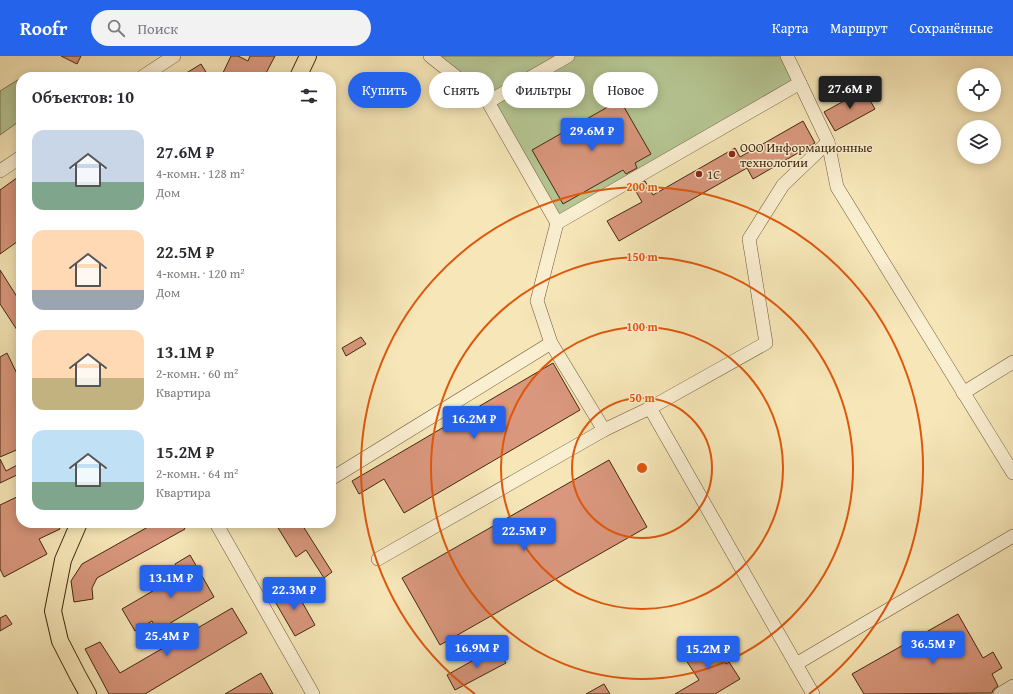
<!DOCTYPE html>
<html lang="ru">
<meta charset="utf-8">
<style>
body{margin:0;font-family:"Gentium Book Plus",serif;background:#f2f2f3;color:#2b2b33;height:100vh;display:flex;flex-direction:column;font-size:15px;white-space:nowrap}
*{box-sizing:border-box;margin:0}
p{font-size:13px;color:#7c7c81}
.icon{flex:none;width:22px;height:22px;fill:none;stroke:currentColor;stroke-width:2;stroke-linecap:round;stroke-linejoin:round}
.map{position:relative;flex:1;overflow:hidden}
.details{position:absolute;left:16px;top:16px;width:320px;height:456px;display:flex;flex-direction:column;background:#fff;border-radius:16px;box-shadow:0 2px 10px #0003}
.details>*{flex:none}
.top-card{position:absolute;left:348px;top:16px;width:380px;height:36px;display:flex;gap:8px}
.fabs{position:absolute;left:957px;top:12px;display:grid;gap:8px}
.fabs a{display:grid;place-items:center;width:44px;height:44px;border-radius:50%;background:#fff;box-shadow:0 2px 10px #0003;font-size:20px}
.price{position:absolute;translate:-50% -34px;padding:0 9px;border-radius:4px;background:#2563eb;color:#fff;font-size:13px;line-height:26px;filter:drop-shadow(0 1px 2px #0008)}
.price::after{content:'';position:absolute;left:50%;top:24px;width:12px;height:9px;margin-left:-6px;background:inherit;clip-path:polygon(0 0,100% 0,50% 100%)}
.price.selected{background:#222;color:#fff}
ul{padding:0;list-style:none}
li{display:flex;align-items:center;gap:12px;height:100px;padding:0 16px}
li span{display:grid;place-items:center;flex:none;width:112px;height:80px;border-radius:12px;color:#555}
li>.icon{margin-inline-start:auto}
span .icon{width:48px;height:48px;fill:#fffc;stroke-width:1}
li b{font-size:17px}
h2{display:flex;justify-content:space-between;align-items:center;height:48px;padding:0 16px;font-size:17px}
.tag{padding:0 14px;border-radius:18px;background:#fff;box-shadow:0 2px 10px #0003;font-size:14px;line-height:36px}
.tag.selected{background:#2563eb;color:#fff}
header{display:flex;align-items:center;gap:24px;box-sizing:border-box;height:56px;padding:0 20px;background:#2563eb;color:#fff}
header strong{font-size:19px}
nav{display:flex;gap:22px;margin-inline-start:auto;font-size:14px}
.search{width:280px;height:36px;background:#f2f2f3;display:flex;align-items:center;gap:10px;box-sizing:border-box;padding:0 14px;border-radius:22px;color:#7c7c81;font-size:15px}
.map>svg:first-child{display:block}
.green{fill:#b6c794;stroke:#7c7852}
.building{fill:#d9977d;stroke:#43280f}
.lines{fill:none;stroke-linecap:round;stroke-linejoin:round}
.minor-casing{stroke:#705839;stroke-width:14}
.major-casing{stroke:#43280f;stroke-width:18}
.minor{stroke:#faefd1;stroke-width:13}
.major{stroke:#f7e7b8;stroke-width:16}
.ring{fill:none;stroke:#e0570c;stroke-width:2}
.poi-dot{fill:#8f2418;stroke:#faefd1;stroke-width:1.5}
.labels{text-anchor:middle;stroke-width:3;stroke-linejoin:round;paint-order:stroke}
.poi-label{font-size:13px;fill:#43280f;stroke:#faefd1;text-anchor:start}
.centre{fill:#e0570c;stroke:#faefd1;stroke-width:2}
.ring-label{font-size:12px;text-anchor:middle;font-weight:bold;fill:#e0570c;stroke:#faefd1;stroke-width:3;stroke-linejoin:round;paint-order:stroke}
</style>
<header>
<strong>Roofr</strong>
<div class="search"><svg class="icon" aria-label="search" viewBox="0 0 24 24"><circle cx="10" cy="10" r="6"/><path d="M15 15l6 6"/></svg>Поиск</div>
<nav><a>Карта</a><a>Маршрут</a><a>Сохранённые</a></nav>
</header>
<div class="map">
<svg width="1013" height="638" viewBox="0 0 1013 638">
<rect width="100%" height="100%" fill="#f7e7b8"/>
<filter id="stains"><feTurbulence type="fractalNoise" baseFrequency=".005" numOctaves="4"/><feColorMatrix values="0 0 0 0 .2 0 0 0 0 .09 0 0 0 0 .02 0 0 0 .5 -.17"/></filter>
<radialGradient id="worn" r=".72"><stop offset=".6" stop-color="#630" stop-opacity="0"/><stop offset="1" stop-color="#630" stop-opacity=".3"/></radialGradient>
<g class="green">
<polygon points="430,0 787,0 800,27 557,167 488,46"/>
<polygon points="21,22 21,64 0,79 0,35"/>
</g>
<g class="building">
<polygon points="61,0 81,0 77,8"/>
<polygon points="231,0 238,0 248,5 250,0 275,0 264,21 221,21"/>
<polygon points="201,8 209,21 180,21"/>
<polygon points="864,34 875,53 835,75 824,56"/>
<polygon points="620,44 651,98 635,107 637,112 626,118 623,114 563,148 532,94"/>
<polygon points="803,65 815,87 753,123 747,112 619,185 607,165 642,146 634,132 645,125 653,139 735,92 740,101"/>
<polygon points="21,119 21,183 0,198 0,134"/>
<polygon points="0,214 21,247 21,280 0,248"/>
<polygon points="361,281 366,288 346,300 342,292"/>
<polygon points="7,297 21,326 21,392 0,401 0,301"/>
<polygon points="553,307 580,354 404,457 384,423 359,438 352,425"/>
<polygon points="0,403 6,415 21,407 21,417 0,427"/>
<polygon points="609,404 647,471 440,589 402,522"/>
<polygon points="21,439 21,467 57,467 60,473 39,483 47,498 4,521 0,513 0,449"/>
<polygon points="155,467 182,467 185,473 97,522 92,532 93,543 74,546 71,525 82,508"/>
<polygon points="275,467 301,467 332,516 324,522 306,494 296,501"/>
<polygon points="190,499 214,541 157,575 152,565 135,575 122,553 180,519 175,508"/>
<polygon points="293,530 315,569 295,580 273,542"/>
<polygon points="232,552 247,577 145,638 109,638 85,593 100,586 120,617"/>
<polygon points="958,558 983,602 993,596 1002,612 992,618 998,630 993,634 992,637 864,638 852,618"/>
<polygon points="6,559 12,568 0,575 0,562"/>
<polygon points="708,581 726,608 729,606 740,623 715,638 675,638 699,624 682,598"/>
<polygon points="497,591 506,607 455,634 447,619"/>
<polygon points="261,617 273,638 225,638"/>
<polygon points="604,628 610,638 586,638"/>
</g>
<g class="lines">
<defs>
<g id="minor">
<polyline points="430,0 488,46 557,167 800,27 787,0"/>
<polyline points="142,21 174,0"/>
<polyline points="800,27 828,86 837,131 1013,417"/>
<polyline points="488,46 568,0"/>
<polyline points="0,115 21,101"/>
<polyline points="557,167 537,245 551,287 604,374"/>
<polyline points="963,337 1013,306"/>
<polyline points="650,352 766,287 749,183 783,129 828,86"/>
<polyline points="334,421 551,287"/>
<polyline points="216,467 313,638"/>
<polyline points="378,503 604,374 650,352 813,638"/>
<polyline points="796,608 1013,480"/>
<polyline points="1000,638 1013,630"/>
</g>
<g id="major">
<polyline points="298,21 308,0"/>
<polyline points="79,467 63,504 53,555 60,585 78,620 88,638"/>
</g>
</defs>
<use href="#minor" class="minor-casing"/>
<use href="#major" class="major-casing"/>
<use href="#minor" class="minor"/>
<use href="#major" class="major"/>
</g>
<g class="ring">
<circle cx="642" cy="412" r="70"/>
<circle cx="642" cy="412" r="141"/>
<circle cx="642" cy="412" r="211"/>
<path d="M475 638A281 281 0 1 1 809 638"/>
</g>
<g class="poi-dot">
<circle cx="732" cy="98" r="4"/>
<circle cx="699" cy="118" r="4"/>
</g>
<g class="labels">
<g class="poi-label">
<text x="740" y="96">ООО Информационные<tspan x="740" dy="15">технологии</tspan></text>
<text x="707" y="123">1С</text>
</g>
</g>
<circle cx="642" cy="412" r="6" class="centre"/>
<g class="ring-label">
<text x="642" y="135">200 m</text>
<text x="642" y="205">150 m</text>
<text x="642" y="275">100 m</text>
<text x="642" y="346">50 m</text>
</g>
<rect width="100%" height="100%" filter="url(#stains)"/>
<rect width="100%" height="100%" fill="url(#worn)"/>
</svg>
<div class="fabs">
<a><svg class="icon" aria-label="locate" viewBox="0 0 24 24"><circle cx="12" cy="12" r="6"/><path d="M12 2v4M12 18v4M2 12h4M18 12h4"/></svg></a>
<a><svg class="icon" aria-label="layers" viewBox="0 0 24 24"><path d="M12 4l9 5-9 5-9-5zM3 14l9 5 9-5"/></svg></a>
</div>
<b class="price selected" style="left:850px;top:54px">27.6M ₽</b>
<b class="price" style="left:592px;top:96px">29.6M ₽</b>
<b class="price" style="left:474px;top:384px">16.2M ₽</b>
<b class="price" style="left:524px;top:496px">22.5M ₽</b>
<b class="price" style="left:171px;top:543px">13.1M ₽</b>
<b class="price" style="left:294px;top:555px">22.3M ₽</b>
<b class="price" style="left:167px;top:601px">25.4M ₽</b>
<b class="price" style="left:933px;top:609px">36.5M ₽</b>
<b class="price" style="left:477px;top:613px">16.9M ₽</b>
<b class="price" style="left:708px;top:614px">15.2M ₽</b>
<div class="top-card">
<a class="tag selected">Купить</a>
<a class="tag">Снять</a>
<a class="tag">Фильтры</a>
<a class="tag">Новое</a>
</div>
<section class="details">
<h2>Объектов: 10<svg class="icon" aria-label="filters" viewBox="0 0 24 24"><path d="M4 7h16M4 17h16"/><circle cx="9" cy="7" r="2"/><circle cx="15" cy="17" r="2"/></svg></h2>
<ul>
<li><span style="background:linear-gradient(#c9d6e8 65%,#7fa58c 0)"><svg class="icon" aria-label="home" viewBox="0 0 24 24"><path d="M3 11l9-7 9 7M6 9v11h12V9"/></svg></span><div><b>27.6M ₽</b><p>4-комн. · 128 m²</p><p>Дом</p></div></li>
<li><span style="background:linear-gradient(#ffd9b3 75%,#9aa5b1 0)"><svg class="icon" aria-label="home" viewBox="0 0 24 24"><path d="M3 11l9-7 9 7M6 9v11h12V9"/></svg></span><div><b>22.5M ₽</b><p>4-комн. · 120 m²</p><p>Дом</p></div></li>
<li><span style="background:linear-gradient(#ffd9b3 60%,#c2b280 0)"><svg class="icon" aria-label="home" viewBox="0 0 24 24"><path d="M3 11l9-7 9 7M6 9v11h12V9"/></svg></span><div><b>13.1M ₽</b><p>2-комн. · 60 m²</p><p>Квартира</p></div></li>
<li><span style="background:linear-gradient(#bfe0f5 65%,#7fa58c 0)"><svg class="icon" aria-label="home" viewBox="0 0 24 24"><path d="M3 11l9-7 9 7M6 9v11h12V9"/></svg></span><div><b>15.2M ₽</b><p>2-комн. · 64 m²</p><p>Квартира</p></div></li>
</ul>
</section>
</div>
